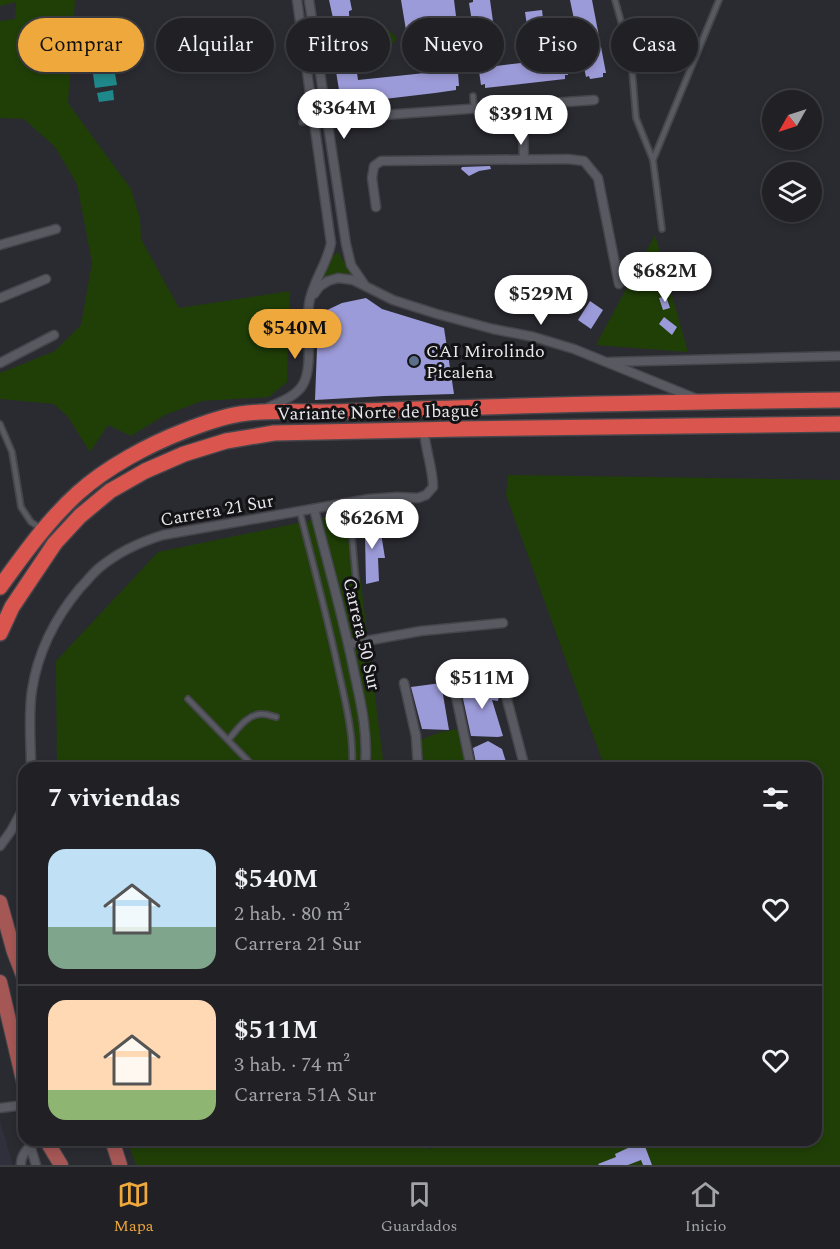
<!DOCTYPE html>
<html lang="es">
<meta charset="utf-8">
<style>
body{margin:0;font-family:Spectral,serif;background:#28282d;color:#f1f3f6;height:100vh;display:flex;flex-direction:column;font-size:22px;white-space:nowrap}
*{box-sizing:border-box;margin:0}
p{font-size:20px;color:#a2a3a7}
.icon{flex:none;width:33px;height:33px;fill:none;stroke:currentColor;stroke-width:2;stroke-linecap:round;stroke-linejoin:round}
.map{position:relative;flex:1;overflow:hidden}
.side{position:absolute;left:18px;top:762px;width:804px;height:384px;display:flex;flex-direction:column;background:#202025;border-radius:18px;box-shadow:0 3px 9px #0003,0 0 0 2px #3d3e42}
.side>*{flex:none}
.guide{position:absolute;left:18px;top:18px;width:804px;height:54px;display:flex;gap:12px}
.needle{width:39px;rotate:231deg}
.controls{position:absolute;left:762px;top:90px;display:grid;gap:12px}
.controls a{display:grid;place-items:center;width:60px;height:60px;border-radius:50%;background:#202025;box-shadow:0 3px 9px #0003,0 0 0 2px #3d3e42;font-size:30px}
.price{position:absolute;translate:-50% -51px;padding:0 14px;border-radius:21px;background:#fff;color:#222;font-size:20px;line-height:39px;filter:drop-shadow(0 2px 3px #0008)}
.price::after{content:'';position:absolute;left:50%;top:36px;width:18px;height:14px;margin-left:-9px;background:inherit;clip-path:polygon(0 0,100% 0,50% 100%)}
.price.selected{background:#eea83c;color:#111}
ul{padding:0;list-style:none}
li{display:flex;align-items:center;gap:18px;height:150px;padding:0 30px}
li+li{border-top:2px solid #3d3e42}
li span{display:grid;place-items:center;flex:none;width:168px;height:120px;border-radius:18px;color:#555}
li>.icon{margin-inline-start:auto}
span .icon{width:72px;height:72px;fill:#fffc;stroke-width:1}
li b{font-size:26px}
h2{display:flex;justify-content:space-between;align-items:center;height:72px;padding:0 30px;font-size:26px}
.tag{padding:0 21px;border-radius:27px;background:#202025;box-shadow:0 3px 9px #0003,0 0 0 2px #3d3e42;font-size:21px;line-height:54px}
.tag.selected{background:#eea83c;color:#111}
.menu{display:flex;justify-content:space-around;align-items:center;height:84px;border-top:2px solid #3d3e42;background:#202025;font-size:16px;color:#a2a3a7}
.menu a{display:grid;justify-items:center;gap:3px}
.menu .selected{color:#eea83c}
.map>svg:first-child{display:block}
.built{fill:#30303d}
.green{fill:#203f07}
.water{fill:#1f888a}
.building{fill:#9c9bd9}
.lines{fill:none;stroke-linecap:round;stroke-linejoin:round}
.lane-casing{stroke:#45454b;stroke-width:8}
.street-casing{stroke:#45454b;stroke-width:11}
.primary-casing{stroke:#45454b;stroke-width:16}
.highway-casing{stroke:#45454b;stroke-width:18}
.lane{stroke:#585961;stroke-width:4.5}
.street{stroke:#585961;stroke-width:8}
.primary{stroke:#a55755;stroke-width:14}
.highway{stroke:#d9554d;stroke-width:15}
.service-dot{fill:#5c6f8a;stroke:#131316;stroke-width:2}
.labels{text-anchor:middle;stroke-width:6;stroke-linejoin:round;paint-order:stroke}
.poi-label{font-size:18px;fill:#e6e6eb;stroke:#131316;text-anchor:start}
.street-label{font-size:18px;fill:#e6e6eb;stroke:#131316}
</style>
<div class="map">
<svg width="840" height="1165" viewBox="0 0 840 1165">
<rect width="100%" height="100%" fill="#2a2a31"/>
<polygon class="built" points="0,1121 13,1165 0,1165"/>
<g class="green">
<polygon points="0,0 75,0 68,103 131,189 140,218 141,239 179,308 290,291 287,382 269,397 202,401 165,415 131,436 108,425 90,452 68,417 54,404 0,399 0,373 55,351 81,325 92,263 77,184 55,147 24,119 0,118 0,21 15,19 16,2 0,6"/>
<polygon points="385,27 397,38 379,60 366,49"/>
<polygon points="655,235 688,352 596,345"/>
<polygon points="338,252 353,276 335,275 323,279 333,256"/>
<polygon points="508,475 840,480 840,1165 136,1165 127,1140 427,1140 429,1150 442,1140 816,1140 816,768 605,768 506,495"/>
<polygon points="352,512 384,768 57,768 56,661 158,552"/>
<polygon points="459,729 463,748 466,768 424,768 420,740 441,732"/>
</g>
<g class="water">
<polygon points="111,50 117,85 95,88 90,53"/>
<polygon points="113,90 114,100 99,102 97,93"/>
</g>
<g class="building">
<polygon points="329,0 350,0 352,10 349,11 349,14 358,80 454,70 454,72 458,72 459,86 456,86 456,90 435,93 376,100 376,96 360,98 361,100 358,100 358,104 345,105 344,102 341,102 328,23 332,22 331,19 333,18"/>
<polygon points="401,0 454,0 459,40 456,40 457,44 443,46 442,42 426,45 426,49 412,51 412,47 409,48"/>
<polygon points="473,0 490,0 497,50 494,51 496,66 563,58 563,61 567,61 568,75 565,75 565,79 485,88 485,84 481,85 479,71 482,71 481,53 477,53 469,3 473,2"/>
<polygon points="570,0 592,0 606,73 603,73 603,77 590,79 589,76 586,77"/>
<polygon points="542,10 546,45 530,46 525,12"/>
<polygon points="490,166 491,169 479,171 469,176 461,169 462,167"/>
<polygon points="666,296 670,308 663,310 659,298"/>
<polygon points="366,298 382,309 444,328 454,394 384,396 315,400 318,323 325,311 342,303"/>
<polygon points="590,301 603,310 591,329 578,320"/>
<polygon points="664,317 677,327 672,335 659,324"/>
<polygon points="371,513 374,536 381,533 385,558 378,558 379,581 366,584 365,535 364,536 361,515"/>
<polygon points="466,674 467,674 472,691 489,678 491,690 496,688 499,696 498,701 492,700 503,736 498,737 471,736 462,694 464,692"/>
<polygon points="441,683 449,730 422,729 411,687"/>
<polygon points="488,741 502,749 508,768 477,768 473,748"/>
<polygon points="643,1141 652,1165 643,1165 641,1160 628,1165 599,1165 598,1164 616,1157 615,1154"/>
</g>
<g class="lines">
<defs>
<g id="lane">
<polyline points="615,0 631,57 636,118 653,160 662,229"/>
<polyline points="473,96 474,109"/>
<polyline points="302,122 313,121"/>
<polyline points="653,160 719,0"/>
<polyline points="0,424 12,452 21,507 31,522 42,529"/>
<polyline points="349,503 356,581"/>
<path d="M300,512C313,564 327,616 338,668C345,701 354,734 352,768"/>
<polyline points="188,699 255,768"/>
<path d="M228,740C237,730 247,714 262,714C266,714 272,716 276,717"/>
</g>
<g id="street">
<polyline points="309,0 346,244 351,265 364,284"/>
<polyline points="522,105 524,159"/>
<polyline points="327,119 594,100"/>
<polyline points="376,207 372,178 374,166 381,161 568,159 584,161 598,178 619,284"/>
<polyline points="0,245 56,229"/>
<polyline points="314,294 320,286 328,281 338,278 353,280 393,300 437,314 493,329 534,337 574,349 697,399"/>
<polyline points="0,298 46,279"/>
<polyline points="609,362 840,356"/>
<polyline points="0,363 54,335"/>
<path d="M267,408C279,402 295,397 302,386C314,369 306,326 309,304C312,282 327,265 331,243L297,0"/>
<path d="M314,509C328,565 344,620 355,676C362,707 368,736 365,768"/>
<polyline points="349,644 421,631 503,623"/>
<polyline points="499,669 525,768"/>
<polyline points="452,677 471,768"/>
<polyline points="404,683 416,736 418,768"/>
<path d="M31,768C31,742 28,716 32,690C38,651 55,618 80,588C86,582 92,574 99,568C117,553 140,542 163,535L369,499L397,497L418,498L426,495L433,487C433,468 425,449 424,430"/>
<polyline points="0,846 11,831 24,807"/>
<polyline points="0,1108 24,1105"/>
<polyline points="30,1145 36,1165"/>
<path d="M21,1165C20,1155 30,1145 38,1140"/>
</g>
<g id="primary">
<polyline points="0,902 14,952 24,978"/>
<polyline points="0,982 24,1084"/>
<polyline points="46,1140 61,1165"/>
<polyline points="112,1140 120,1165"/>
</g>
<g id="highway">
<path d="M0,587C24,554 48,520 78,493C107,467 148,445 184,431C202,424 221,417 240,414C266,410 292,412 317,412C342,412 366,411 390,410C540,404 690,402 840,400"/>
<polyline points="0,633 12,607 55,543 80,516 110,491 145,471 184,454 226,441 274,433 460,429 840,424"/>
</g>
</defs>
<use href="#lane" class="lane-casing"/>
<use href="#street" class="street-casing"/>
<use href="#primary" class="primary-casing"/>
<use href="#highway" class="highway-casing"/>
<use href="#lane" class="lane"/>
<use href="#street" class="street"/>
<use href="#primary" class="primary"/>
<use href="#highway" class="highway"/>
</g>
<circle class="service-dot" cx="414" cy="361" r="6"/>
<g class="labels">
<g class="poi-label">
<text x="426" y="357">CAI Mirolindo<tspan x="426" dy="21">Picaleña</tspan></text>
</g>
<g class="street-label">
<text transform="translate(378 412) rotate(-1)" y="6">Variante Norte de Ibagué</text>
<text transform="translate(217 510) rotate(-10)" y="6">Carrera 21 Sur</text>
<text transform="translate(362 634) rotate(77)" y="6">Carrera 50 Sur</text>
</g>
</g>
</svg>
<div class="controls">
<a><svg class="needle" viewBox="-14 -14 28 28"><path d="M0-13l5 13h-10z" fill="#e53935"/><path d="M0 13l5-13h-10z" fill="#a2a3a7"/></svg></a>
<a><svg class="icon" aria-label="layers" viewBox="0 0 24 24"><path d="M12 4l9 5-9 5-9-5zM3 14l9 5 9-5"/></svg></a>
</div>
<b class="price" style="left:344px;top:140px">$364M</b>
<b class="price" style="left:521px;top:146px">$391M</b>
<b class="price" style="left:665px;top:303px">$682M</b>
<b class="price" style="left:541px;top:326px">$529M</b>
<b class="price selected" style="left:295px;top:360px">$540M</b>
<b class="price" style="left:372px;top:550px">$626M</b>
<b class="price" style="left:482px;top:710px">$511M</b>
<div class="guide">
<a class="tag selected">Comprar</a>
<a class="tag">Alquilar</a>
<a class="tag">Filtros</a>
<a class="tag">Nuevo</a>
<a class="tag">Piso</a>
<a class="tag">Casa</a>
</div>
<section class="side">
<h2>7 viviendas<svg class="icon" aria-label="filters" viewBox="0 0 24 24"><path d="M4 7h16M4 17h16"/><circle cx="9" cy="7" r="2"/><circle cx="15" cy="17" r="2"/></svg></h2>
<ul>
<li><span style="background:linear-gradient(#bfe0f5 65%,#7fa58c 0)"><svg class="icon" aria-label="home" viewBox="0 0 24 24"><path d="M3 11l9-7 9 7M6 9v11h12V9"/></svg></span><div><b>$540M</b><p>2 hab. · 80 m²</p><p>Carrera 21 Sur</p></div><svg class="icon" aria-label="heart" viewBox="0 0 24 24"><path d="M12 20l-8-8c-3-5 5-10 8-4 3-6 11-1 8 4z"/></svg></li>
<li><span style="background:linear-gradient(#ffd9b3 75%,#8fb573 0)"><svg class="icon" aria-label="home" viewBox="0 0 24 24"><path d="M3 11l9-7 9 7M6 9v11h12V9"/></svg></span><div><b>$511M</b><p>3 hab. · 74 m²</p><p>Carrera 51A Sur</p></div><svg class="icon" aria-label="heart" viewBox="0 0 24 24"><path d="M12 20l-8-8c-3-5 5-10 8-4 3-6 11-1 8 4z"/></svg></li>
</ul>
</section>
</div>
<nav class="menu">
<a class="selected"><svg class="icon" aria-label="map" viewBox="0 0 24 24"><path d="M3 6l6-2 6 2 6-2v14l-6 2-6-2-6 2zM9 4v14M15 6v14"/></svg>Mapa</a>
<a><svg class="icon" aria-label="saved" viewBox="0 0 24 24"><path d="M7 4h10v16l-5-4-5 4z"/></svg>Guardados</a>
<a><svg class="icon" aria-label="home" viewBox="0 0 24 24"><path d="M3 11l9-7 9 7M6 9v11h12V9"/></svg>Inicio</a>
</nav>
